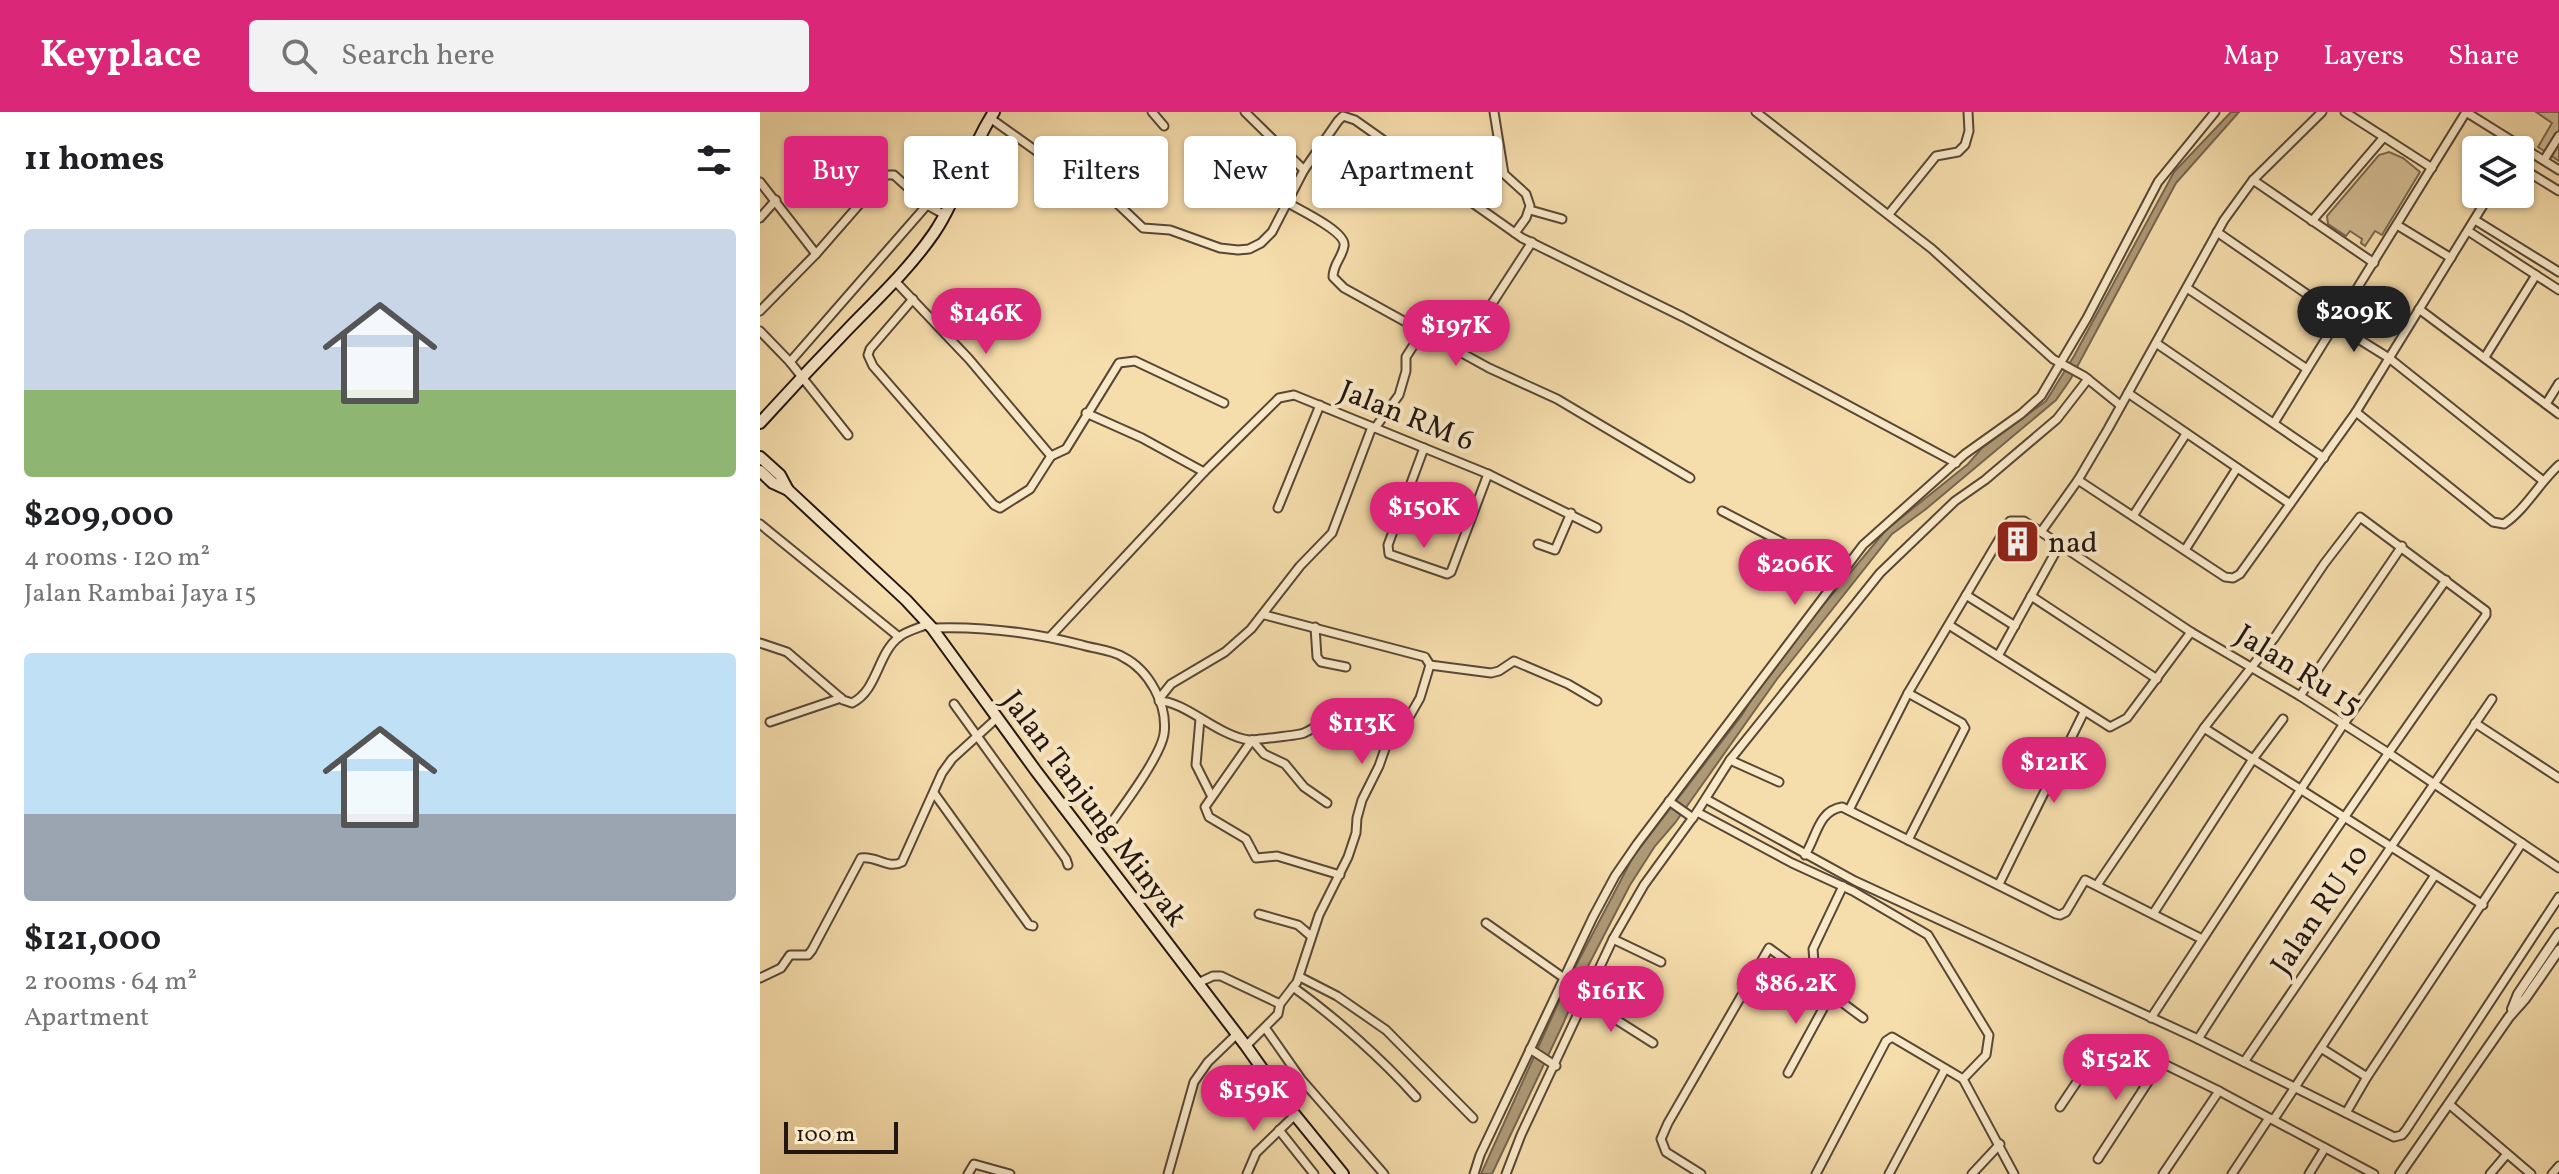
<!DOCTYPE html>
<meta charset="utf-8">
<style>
body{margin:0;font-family:Vollkorn,serif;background:#f2f2f2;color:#202124;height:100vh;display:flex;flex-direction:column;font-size:30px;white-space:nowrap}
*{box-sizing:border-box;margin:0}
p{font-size:26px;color:#757577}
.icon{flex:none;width:44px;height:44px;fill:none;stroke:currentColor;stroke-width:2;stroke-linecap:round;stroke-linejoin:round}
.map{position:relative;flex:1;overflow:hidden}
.side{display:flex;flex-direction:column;background:#fff;width:760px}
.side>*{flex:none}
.hud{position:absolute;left:24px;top:24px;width:760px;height:72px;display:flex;gap:16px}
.buttons{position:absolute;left:1702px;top:24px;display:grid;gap:16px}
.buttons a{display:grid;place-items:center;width:72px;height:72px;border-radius:8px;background:#fff;box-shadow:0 2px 6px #0004;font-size:40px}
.scale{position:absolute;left:24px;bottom:20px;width:114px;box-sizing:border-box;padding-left:8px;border:4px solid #23150f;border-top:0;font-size:22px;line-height:28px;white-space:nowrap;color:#23150f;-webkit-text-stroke:6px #f9e9c9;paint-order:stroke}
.price{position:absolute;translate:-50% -68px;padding:0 18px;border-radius:28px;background:#db2777;color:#fff;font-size:26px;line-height:52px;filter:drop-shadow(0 2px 4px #0008)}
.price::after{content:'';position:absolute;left:50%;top:48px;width:24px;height:18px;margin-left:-12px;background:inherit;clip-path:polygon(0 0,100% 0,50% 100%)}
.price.on{background:#222;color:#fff}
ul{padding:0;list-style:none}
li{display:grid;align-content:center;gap:16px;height:424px;padding:0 24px}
li span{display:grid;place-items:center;height:248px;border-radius:8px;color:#555}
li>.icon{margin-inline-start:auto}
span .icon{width:144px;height:144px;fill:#fffc;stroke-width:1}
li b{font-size:34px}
h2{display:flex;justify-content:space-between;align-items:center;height:96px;padding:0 24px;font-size:34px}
.chip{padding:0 28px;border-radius:8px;background:#fff;box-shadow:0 2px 6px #0004;font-size:28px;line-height:72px}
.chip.on{background:#db2777;color:#fff}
header{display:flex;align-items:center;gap:48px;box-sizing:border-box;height:112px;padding:0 40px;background:#db2777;color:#fff}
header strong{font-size:38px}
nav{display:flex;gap:44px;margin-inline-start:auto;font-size:28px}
.search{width:560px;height:72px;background:#f2f2f2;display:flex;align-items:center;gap:20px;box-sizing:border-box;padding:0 28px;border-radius:8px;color:#757577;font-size:30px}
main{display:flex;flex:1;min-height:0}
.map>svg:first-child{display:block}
.green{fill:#d2bb91;stroke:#7a6850;stroke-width:2}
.water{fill:#ae9977;stroke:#76644d;stroke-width:2}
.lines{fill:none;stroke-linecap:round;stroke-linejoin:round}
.minor-casing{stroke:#584736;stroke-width:11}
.tertiary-casing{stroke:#584736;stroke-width:12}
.secondary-casing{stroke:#23150f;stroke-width:14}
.minor{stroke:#f9e9c9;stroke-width:7}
.tertiary{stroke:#f9e9c9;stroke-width:8}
.secondary{stroke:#f9e9c9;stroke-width:10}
.labels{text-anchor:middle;stroke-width:8;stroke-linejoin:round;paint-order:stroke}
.street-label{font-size:30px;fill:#23150f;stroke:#f9e9c9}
.poi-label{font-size:30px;fill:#23150f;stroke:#f9e9c9;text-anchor:start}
</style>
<header>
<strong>Keyplace</strong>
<div class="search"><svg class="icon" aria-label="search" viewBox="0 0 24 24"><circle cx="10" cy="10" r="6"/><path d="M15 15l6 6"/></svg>Search here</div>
<nav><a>Map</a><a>Layers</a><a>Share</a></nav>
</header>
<main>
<section class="side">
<h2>11 homes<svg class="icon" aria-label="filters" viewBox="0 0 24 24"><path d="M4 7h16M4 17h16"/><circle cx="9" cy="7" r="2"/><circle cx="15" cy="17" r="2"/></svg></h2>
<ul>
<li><span style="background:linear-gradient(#c9d6e8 65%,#8fb573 0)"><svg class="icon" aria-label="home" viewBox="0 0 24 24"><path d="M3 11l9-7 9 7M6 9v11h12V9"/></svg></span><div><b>$209,000</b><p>4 rooms · 120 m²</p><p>Jalan Rambai Jaya 15</p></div></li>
<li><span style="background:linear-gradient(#bfe0f5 65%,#9aa5b1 0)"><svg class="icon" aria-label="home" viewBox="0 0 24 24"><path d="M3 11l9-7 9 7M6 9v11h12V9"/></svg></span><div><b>$121,000</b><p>2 rooms · 64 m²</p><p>Apartment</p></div></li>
</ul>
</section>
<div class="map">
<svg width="1799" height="1062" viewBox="0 0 1799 1062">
<rect width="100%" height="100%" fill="#f6ddac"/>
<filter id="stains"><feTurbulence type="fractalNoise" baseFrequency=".0025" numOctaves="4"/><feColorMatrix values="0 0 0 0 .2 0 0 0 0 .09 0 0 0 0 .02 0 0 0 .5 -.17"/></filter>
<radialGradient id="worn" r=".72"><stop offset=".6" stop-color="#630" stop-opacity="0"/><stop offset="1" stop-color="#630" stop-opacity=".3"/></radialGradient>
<g class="green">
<polygon points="1776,0 1799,0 1799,49 1778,35 1792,11"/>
<polygon points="1629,40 1643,46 1660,60 1622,123 1615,119 1605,134 1601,131 1602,127 1590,119 1586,124 1568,112 1567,104 1619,43"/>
</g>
<polygon class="water" points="1471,0 1479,0 1416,71 1310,268 1296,288 1166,397 1132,422 1017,567 915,711 895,734 870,773 825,860 803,912 732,1062 721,1062 810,865 873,745 982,603 1012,554 1126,418 1208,352 1222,336 1286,289 1314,244 1414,60"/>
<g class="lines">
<defs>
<g id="minor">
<polyline points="392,0 404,14"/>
<polyline points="485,0 544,58 578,9 583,4 595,8 762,126 923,205 1196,351"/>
<polyline points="734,0 744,62 766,82 770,94 766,106 755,121"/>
<polyline points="996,0 1172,137 1293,247 1324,264 1360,293"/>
<polyline points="1585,0 1672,56"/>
<polyline points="1706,0 1799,58"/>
<polyline points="230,6 307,61 312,55 325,61 383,116 410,118 460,136 478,138 489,137 501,131 512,120 544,58"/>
<polyline points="1784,48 1799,24"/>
<polyline points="1760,55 1799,79"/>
<polyline points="1493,68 1614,151"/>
<polyline points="0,70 56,142"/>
<path d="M528,91C540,98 587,120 584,134C582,146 573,152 573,165L584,176L729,256L797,287L930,366"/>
<polyline points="770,98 802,107"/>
<polyline points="1129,102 1176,44 1198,40 1205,33 1209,19 1208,0"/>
<polyline points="0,106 16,88"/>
<polyline points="1715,108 1799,160"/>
<polyline points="1552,109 1624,25"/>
<polyline points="1637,113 1691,146"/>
<polyline points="1708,119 1799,178"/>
<polyline points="1457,120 1580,205"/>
<polyline points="135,169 209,247 291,344"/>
<polyline points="1427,176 1547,257"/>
<polyline points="153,187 110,237 108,243 113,254 234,393 240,396 270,377 291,344"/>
<polyline points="1659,197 1799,302"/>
<polyline points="0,199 56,142 125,63 134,63 167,93 185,103"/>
<polyline points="1576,213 1629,246 1782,368"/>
<polyline points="0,219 30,250 88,323"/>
<polyline points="1396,231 1564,346"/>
<polyline points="700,241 772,130"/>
<polyline points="1725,245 1776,163"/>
<polyline points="30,250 167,93"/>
<polyline points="1368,281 1530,392"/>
<polyline points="1786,292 1799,271"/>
<path d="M1596,300L1733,410L1744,412C1766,397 1779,371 1799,353"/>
<polyline points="326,301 382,326 444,360 519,286 534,283 728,362 837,416"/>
<polyline points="1514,311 1706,0"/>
<polyline points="615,316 639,283 646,259 646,245 662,220"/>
<polyline points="664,336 628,433 629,442 687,462 691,460 728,362"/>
<polyline points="291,344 306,337 359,251 375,249 464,291"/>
<polyline points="1318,368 1465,465 1473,466 1480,462 1596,300 1730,82"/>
<polyline points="518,396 560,293"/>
<polyline points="962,399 1081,461"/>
<polyline points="1373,404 1426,322"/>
<polyline points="0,412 139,525"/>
<polyline points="1281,420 1318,368 1348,317 1464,108 1493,68 1562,0"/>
<polyline points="778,432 795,438 811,401"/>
<polyline points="1425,438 1477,356"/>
<polyline points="1206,483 1255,514"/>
<polyline points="1271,484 1397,567"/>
<polyline points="1189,513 1350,615 1367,606 1431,520"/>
<polyline points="555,515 557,545 561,550 586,555"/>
<path d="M172,516C225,514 271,520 322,533C335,537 352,538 363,545C389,558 408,593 404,622C400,648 351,710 334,735"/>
<polyline points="290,525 444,360"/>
<path d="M0,531L27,540L83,588L92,591C118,578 117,542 139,525C146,519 159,516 168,512"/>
<polyline points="1238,544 1300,432"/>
<polyline points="670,553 731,561 739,559 754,549 808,572 837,589"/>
<polyline points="1540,584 1642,434"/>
<polyline points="399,587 411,572 465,540 491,517 540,454 572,421 612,315"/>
<path d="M399,589C425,589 458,624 489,628C494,628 540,623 544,621C564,612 569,600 594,600"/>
<polyline points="194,592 306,747 308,753"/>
<polyline points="440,607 436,653 451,683"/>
<polyline points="10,610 81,586"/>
<polyline points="1715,611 1799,666"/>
<polyline points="1444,616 1723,793"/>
<polyline points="492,628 445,695 449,705 486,727 496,746 517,744 580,763"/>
<polyline points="492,628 504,642 525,652 544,675 567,691"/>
<polyline points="970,648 1019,670"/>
<polyline points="174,681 269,813 273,814"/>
<polyline points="946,687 1095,769 1438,927 1634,1025 1642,1023 1646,1018 1799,785"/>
<polyline points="909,689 933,706"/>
<polyline points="1089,698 1148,581 1250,409 1264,409 1281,420 1431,520 1540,584 1627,640 1799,756"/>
<polyline points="937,700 1032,751 1093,779 1168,823 1229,923 1226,943 1203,967"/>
<polyline points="1148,728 1205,616 1202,611 1148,581"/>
<path d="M1045,743C1057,724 1058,699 1082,695L1296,802L1300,803L1306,800L1325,768L1442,827"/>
<polyline points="1239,772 1324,600"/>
<path d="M1337,773L1444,616L1515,525L1564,452L1600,405L1726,499V503C1626,642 1530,783 1438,927"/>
<polyline points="499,802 538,813 551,824"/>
<polyline points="1393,802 1493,647 1523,607"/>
<polyline points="726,811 804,866"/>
<polyline points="853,827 901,850"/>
<polyline points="1059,854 1054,850 1053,837 1083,774"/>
<polyline points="540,865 577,884 626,918 713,1006"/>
<path d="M0,866L21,856L30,843H48L52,838L101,746C116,743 128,758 142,750L182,661L192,647L237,606"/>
<polyline points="438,871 453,864 461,864 520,892"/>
<path d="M533,875C575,905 622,947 656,985"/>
<polyline points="825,888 893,931"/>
<polyline points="1391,906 1583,613 1686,468"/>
<polyline points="506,917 541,967 624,1062"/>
<polyline points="486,934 518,902 520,892 537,870 559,803 588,745 596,721 597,706 602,688 619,654 626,634 640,621 660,586 670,553 665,545 505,503"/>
<polyline points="1561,936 1607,965"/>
<polyline points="770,937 796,954"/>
<polyline points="1484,950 1732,587"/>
<polyline points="1028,961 1071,882"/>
<polyline points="1689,992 1771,1062"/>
<polyline points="1300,995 1343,931 1355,928 1459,979 1614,1062"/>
<polyline points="1586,1001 1607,965 1762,731"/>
<polyline points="1514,1007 1675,763"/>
<polyline points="519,1018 554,1062"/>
<polyline points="1338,1047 1401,950"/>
<polyline points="208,1062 214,1052 250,1062"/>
<polyline points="408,1062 434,970 448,950 477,922"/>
<polyline points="487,1062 496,1041 535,1003"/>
<polyline points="714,1062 720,1043 833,805 855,764 877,732 1103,433 1205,342 1261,302 1281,284 1327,206 1398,70 1455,0"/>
<polyline points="746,1062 761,1023 853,827 884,773 937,700 970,648 1120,461 1195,389 1225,368 1297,307 1328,267"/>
<polyline points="941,1062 906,1040 901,1027 908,1011 1009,836 1103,906"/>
<polyline points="1056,1062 1126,929 1132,925 1203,967 1254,1062"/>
<polyline points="1129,1062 1185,957"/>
<polyline points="1212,1062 1240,1032"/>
<polyline points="1403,1062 1459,979"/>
<polyline points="1472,1062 1509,1006"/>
<polyline points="1549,1062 1565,1036"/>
<polyline points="1730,1062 1747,1042"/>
<polyline points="1792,1062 1799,1054"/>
</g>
<g id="tertiary">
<polyline points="1752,897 1758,882 1799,821"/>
<polyline points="1640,1062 1749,905 1765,887 1799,838"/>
</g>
<g id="secondary">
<path d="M0,311C29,279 58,248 88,217C118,186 150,156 174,121C199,84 209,38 234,0"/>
<polyline points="0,345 20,363 28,378"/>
<polyline points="0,359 13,371 28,378 146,488 172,516 276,659 486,934 535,1003 583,1062"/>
</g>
</defs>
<use href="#minor" class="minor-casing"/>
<use href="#tertiary" class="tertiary-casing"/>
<use href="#secondary" class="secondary-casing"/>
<use href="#minor" class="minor"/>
<use href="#tertiary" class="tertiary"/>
<use href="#secondary" class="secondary"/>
</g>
<defs>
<symbol id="building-square" viewBox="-11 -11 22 22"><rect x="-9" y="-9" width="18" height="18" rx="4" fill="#8f2418" stroke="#f9e9c9"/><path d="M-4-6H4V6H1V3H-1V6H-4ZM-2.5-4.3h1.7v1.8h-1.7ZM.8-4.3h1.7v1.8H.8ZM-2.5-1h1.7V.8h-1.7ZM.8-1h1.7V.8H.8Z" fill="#fff"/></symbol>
</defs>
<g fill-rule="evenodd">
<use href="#building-square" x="1232" y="404" width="51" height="51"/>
</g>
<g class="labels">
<g class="street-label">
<text transform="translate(647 303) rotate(22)" y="10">Jalan RM 6</text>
<text transform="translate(1539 557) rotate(32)" y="10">Jalan Ru 15</text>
<text transform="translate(335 696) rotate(53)" y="10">Jalan Tanjung Minyak</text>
<text transform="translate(1559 797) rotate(-56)" y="10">Jalan RU 10</text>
</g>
<g class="poi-label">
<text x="1288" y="440">nad</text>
</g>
</g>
<rect width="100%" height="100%" filter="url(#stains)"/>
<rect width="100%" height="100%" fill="url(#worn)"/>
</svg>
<div class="buttons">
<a><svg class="icon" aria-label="layers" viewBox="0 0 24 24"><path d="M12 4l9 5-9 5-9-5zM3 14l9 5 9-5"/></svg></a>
</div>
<div class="scale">100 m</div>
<b class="price on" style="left:1594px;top:242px">$209K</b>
<b class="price" style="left:226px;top:244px">$146K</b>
<b class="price" style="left:696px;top:256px">$197K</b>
<b class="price" style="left:664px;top:438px">$150K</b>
<b class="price" style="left:1035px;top:495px">$206K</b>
<b class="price" style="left:602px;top:654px">$113K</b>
<b class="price" style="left:1294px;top:693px">$121K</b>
<b class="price" style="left:1036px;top:914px">$86.2K</b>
<b class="price" style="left:851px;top:922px">$161K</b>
<b class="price" style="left:1356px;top:990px">$152K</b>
<b class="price" style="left:494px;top:1021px">$159K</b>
<div class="hud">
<a class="chip on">Buy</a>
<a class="chip">Rent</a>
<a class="chip">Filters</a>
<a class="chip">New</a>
<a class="chip">Apartment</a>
</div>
</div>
</main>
